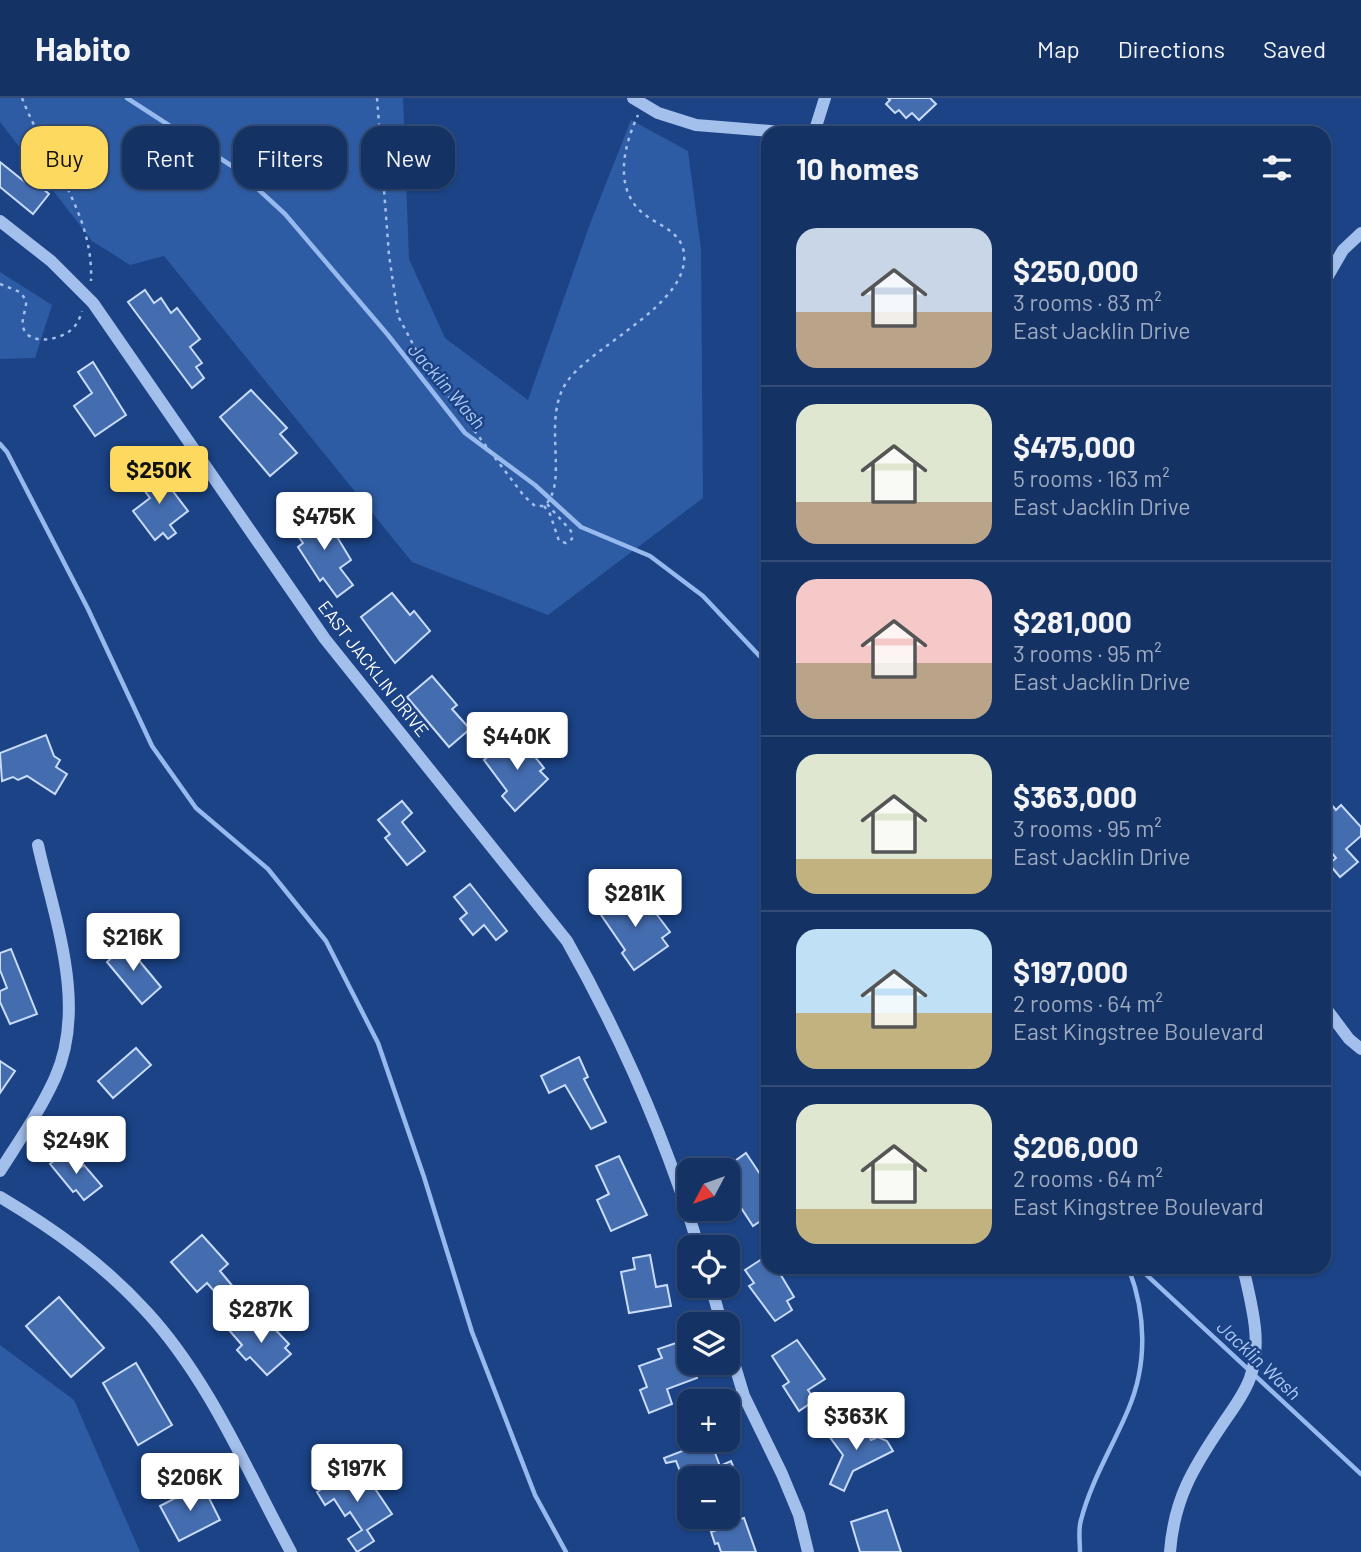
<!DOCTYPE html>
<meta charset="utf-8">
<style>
body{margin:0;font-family:Barlow,sans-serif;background:#1d3a6a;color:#f1f3f6;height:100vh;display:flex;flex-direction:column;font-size:26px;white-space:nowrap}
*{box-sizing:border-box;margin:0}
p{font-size:23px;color:#9daabf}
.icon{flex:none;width:38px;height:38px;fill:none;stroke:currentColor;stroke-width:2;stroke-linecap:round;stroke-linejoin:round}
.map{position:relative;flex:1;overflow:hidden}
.drawer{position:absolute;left:761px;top:28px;width:570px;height:1148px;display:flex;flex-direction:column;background:#143264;border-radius:21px;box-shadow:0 2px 5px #0004,0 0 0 2px #334d78}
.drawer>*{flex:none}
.guide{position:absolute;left:21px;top:28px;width:635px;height:63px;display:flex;gap:14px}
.needle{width:46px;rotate:229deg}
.buttons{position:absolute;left:677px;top:1060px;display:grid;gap:14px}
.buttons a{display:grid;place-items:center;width:63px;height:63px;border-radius:14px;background:#143264;box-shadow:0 2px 5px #0004,0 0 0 2px #334d78;font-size:35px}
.price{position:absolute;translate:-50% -60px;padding:0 16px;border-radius:7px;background:#fff;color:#222;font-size:23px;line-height:46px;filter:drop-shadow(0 2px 4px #0008)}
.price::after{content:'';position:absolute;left:50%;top:42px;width:21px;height:16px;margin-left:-10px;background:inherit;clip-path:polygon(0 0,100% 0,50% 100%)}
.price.current{background:#fdd95f;color:#111}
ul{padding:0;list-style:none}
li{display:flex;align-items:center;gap:21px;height:175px;padding:0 35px}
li+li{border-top:2px solid #334d78}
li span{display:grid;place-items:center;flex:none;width:196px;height:140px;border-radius:21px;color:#555}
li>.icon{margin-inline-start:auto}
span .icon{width:84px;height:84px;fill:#fffc;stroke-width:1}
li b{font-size:30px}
h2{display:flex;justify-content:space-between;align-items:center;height:84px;padding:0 35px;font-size:30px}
.pill{padding:0 24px;border-radius:21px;background:#143264;box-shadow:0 2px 5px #0004,0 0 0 2px #334d78;font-size:24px;line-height:63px}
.pill.current{background:#fdd95f;color:#111}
header{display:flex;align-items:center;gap:42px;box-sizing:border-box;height:98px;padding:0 35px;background:#143264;border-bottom:2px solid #334d78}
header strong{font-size:33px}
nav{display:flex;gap:38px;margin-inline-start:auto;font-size:24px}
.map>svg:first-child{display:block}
.green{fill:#2e5ca4}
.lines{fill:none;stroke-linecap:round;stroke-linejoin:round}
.stream{stroke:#96b9ee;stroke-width:4.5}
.building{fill:#446db0;stroke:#c8dbf9;stroke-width:2}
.path{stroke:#a3bfec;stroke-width:2.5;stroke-dasharray:3.5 5;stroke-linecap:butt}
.minor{stroke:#a3bfec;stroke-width:12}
.labels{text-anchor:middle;stroke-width:5;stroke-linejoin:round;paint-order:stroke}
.street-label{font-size:18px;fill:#fff;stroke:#1b4386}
.water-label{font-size:19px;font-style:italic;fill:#aecaf3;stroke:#1b4386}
</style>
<header>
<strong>Habito</strong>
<nav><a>Map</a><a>Directions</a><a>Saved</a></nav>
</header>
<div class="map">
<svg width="1361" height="1454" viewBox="0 0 1361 1454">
<rect width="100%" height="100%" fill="#1b4386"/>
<g class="green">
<polygon points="0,0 403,0 409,161 445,240 528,302 590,126 631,22 688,53 701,151 703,400 548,517 412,464 164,158 130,167 92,143 0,24"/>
<polygon points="0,174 52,207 35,260 0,261"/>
<polygon points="0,1247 74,1302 140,1454 0,1454"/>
</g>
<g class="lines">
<g class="stream">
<polyline points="127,0 235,70 285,116 388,237 465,335 535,387 581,429 650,458 703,498 768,567"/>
<polyline points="0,346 7,354 88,511 152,648 196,710 268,771 326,843 378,945 424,1079 472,1234 535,1397 566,1454"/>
<polyline points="1138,1169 1361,1376"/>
<path d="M1080,1454C1080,1444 1078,1431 1081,1422C1091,1383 1113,1348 1128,1312C1148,1266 1146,1214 1128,1169"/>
</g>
</g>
<g class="building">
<polygon points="888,0 930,0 936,6 919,22 912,15 906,20 899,12 895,15 886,6 890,2"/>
<polygon points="0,64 25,84 29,79 49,96 33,116 0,89"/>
<polygon points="145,192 154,205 161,200 171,215 177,210 200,241 190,249 202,265 196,269 204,280 192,290 128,204"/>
<polygon points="93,264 126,317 95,338 74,308 92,295 78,274"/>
<polygon points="251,292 287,330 280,336 297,355 270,378 220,319"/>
<polygon points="156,371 188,413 170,427 176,435 168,441 163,435 155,442 133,413 150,400 138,384"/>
<polygon points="312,412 325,430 330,427 351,462 340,470 353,487 337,499 323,480 320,483 298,449 303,445 294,432 298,429 295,425"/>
<polygon points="392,495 410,517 414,513 430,533 395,565 361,519"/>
<polygon points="432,578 457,607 452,611 470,631 449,649 407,599"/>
<polygon points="46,637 54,658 60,662 56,669 67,676 55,696 27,678 18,682 13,679 2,683 0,655"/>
<polygon points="519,639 544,670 540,673 548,681 515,713 502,698 507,693 484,662 509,641 512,645"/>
<polygon points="1325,699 1336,712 1341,707 1361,729 1361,738 1346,751 1358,764 1340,779 1329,766 1336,760 1325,747 1331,742 1325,734"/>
<polygon points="402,703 412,715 402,724 425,753 407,767 385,740 390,736 378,722"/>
<polygon points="470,786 507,833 496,842 484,827 473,837 460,821 467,815 454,799"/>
<polygon points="624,792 642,817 652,810 670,834 662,840 668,848 634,872 622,855 625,852 597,811"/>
<polygon points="122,842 161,889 142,906 107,864 118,854 114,849"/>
<polygon points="11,851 37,916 10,926 0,904 0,893 7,890 0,872 0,855"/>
<polygon points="136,950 151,967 113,1000 98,983"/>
<polygon points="579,959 588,979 584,981 606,1024 591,1031 565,987 549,995 541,978"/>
<polygon points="0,963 15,973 0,995"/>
<polygon points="66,1053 80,1070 84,1067 102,1088 84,1102 76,1092 73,1094 50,1066"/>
<polygon points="746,1055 768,1088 768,1118 753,1128 728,1090 728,1068"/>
<polygon points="619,1058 647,1117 611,1133 597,1102 609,1096 596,1068"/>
<polygon points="202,1137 228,1166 220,1173 235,1191 222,1202 207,1185 197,1194 171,1164"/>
<polygon points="650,1157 656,1189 667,1187 671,1208 629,1215 621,1174 635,1171 633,1160"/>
<polygon points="768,1157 768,1169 776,1169 794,1199 787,1203 792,1212 775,1223 749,1188 754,1185 745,1172"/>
<polygon points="59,1199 104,1250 71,1279 26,1228"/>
<polygon points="243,1219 259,1236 270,1226 289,1246 285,1250 291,1256 267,1277 250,1259 246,1262 237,1252 242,1247 229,1232"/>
<polygon points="797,1242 825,1281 808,1292 815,1302 799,1313 783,1288 789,1284 772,1258"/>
<polygon points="679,1244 687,1267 691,1266 697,1280 667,1291 672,1306 649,1315 640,1292 647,1289 639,1268 662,1260 658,1251"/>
<polygon points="136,1265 172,1327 138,1347 103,1285"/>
<polygon points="861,1322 871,1342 878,1339 887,1343 893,1353 853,1373 844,1393 830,1386 843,1357 829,1338"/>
<polygon points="690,1342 710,1342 720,1368 731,1363 736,1376 724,1381 693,1381 690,1371 689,1396 676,1363 666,1365 664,1360 693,1349"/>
<polygon points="353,1371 357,1377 363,1373 392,1416 367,1432 374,1443 357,1454 348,1441 362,1432 350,1414 345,1418 334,1401 325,1407 317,1394"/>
<polygon points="202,1386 220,1422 179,1443 160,1408"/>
<polygon points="887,1412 901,1454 860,1454 851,1424"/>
<polygon points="734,1415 736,1422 744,1420 756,1454 721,1454 718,1445 715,1446 711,1434 717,1432 713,1422"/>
</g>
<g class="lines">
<g class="path">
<path d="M22,0C46,62 94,114 91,183"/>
<path d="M377,0L389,157L398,218L423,265L524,398L535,408H544C571,385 539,318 569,281C597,245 690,205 684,155C681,135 663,129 648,119C612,95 623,49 638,17"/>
<path d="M0,186L20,194L26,202C27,211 21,220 23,229C28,248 60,242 71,232C77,227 80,220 82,213"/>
<polyline points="544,408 550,416 559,443 566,445 572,441 571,433 547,406"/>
</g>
<g class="minor">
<polyline points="633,0 658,15 696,27 794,35"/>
<polyline points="814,35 825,0"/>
<path d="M0,123L51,163L93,205L325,541L567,843C621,939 667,1044 699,1150"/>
<polyline points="1325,183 1343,152 1361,135"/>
<polyline points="1325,909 1349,941 1361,951"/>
<path d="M0,1073C19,1043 40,1013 55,980C88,907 54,820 38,747"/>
<path d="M0,1099C54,1131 103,1166 146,1213C209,1281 247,1373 291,1454"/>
<polyline points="711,1188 722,1227"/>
<polyline points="728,1245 744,1298 782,1376 799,1417 808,1454"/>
<path d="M1170,1454C1174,1401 1193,1370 1222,1327C1232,1312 1244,1297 1250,1280C1263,1244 1251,1205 1243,1169"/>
</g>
</g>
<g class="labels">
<g class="street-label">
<text transform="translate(373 571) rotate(52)" y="6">EAST JACKLIN DRIVE</text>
</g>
<g class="water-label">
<text transform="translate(447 288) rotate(49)" y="7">Jacklin Wash</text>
<text transform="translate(1259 1262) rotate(43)" y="7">Jacklin Wash</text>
</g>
</g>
</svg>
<div class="buttons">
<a><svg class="needle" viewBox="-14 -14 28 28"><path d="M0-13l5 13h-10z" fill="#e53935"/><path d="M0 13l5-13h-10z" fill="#9daabf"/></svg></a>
<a><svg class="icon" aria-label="locate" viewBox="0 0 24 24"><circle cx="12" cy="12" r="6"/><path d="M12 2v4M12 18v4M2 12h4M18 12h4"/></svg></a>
<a><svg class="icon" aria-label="layers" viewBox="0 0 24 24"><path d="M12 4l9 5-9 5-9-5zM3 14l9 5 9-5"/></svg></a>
<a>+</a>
<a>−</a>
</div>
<b class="price current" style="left:159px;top:408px">$250K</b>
<b class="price" style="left:324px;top:454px">$475K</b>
<b class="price" style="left:517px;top:674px">$440K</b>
<b class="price" style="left:635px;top:831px">$281K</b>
<b class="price" style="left:133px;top:875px">$216K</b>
<b class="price" style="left:76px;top:1078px">$249K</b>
<b class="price" style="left:261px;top:1247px">$287K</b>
<b class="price" style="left:856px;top:1354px">$363K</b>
<b class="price" style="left:357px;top:1406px">$197K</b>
<b class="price" style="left:190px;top:1415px">$206K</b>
<div class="guide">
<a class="pill current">Buy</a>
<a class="pill">Rent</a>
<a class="pill">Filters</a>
<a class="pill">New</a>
</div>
<section class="drawer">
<h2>10 homes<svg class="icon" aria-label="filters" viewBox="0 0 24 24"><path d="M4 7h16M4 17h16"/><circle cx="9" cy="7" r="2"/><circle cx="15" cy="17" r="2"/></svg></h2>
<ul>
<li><span style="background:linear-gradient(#c9d6e8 60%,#b9a48a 0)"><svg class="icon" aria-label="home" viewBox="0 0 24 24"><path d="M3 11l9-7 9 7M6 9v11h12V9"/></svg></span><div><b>$250,000</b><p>3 rooms · 83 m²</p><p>East Jacklin Drive</p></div></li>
<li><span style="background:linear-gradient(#dfe7d0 70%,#b9a48a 0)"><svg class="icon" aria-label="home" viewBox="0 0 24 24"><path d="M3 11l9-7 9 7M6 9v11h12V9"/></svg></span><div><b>$475,000</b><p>5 rooms · 163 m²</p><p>East Jacklin Drive</p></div></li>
<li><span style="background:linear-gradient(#f6c9c9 60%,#b9a48a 0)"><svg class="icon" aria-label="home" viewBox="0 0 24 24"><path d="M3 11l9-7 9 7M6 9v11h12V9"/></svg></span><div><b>$281,000</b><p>3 rooms · 95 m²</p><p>East Jacklin Drive</p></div></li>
<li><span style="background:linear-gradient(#dfe7d0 75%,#c2b280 0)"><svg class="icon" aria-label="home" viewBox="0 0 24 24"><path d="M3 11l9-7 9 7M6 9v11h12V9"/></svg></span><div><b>$363,000</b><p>3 rooms · 95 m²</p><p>East Jacklin Drive</p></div></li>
<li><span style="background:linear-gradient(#bfe0f5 60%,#c2b280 0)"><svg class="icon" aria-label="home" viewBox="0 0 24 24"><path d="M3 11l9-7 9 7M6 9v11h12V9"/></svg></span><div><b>$197,000</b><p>2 rooms · 64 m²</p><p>East Kingstree Boulevard</p></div></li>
<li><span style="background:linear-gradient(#dfe7d0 75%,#c2b280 0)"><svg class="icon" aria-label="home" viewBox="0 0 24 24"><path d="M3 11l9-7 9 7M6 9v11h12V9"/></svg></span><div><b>$206,000</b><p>2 rooms · 64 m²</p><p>East Kingstree Boulevard</p></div></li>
</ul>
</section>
</div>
